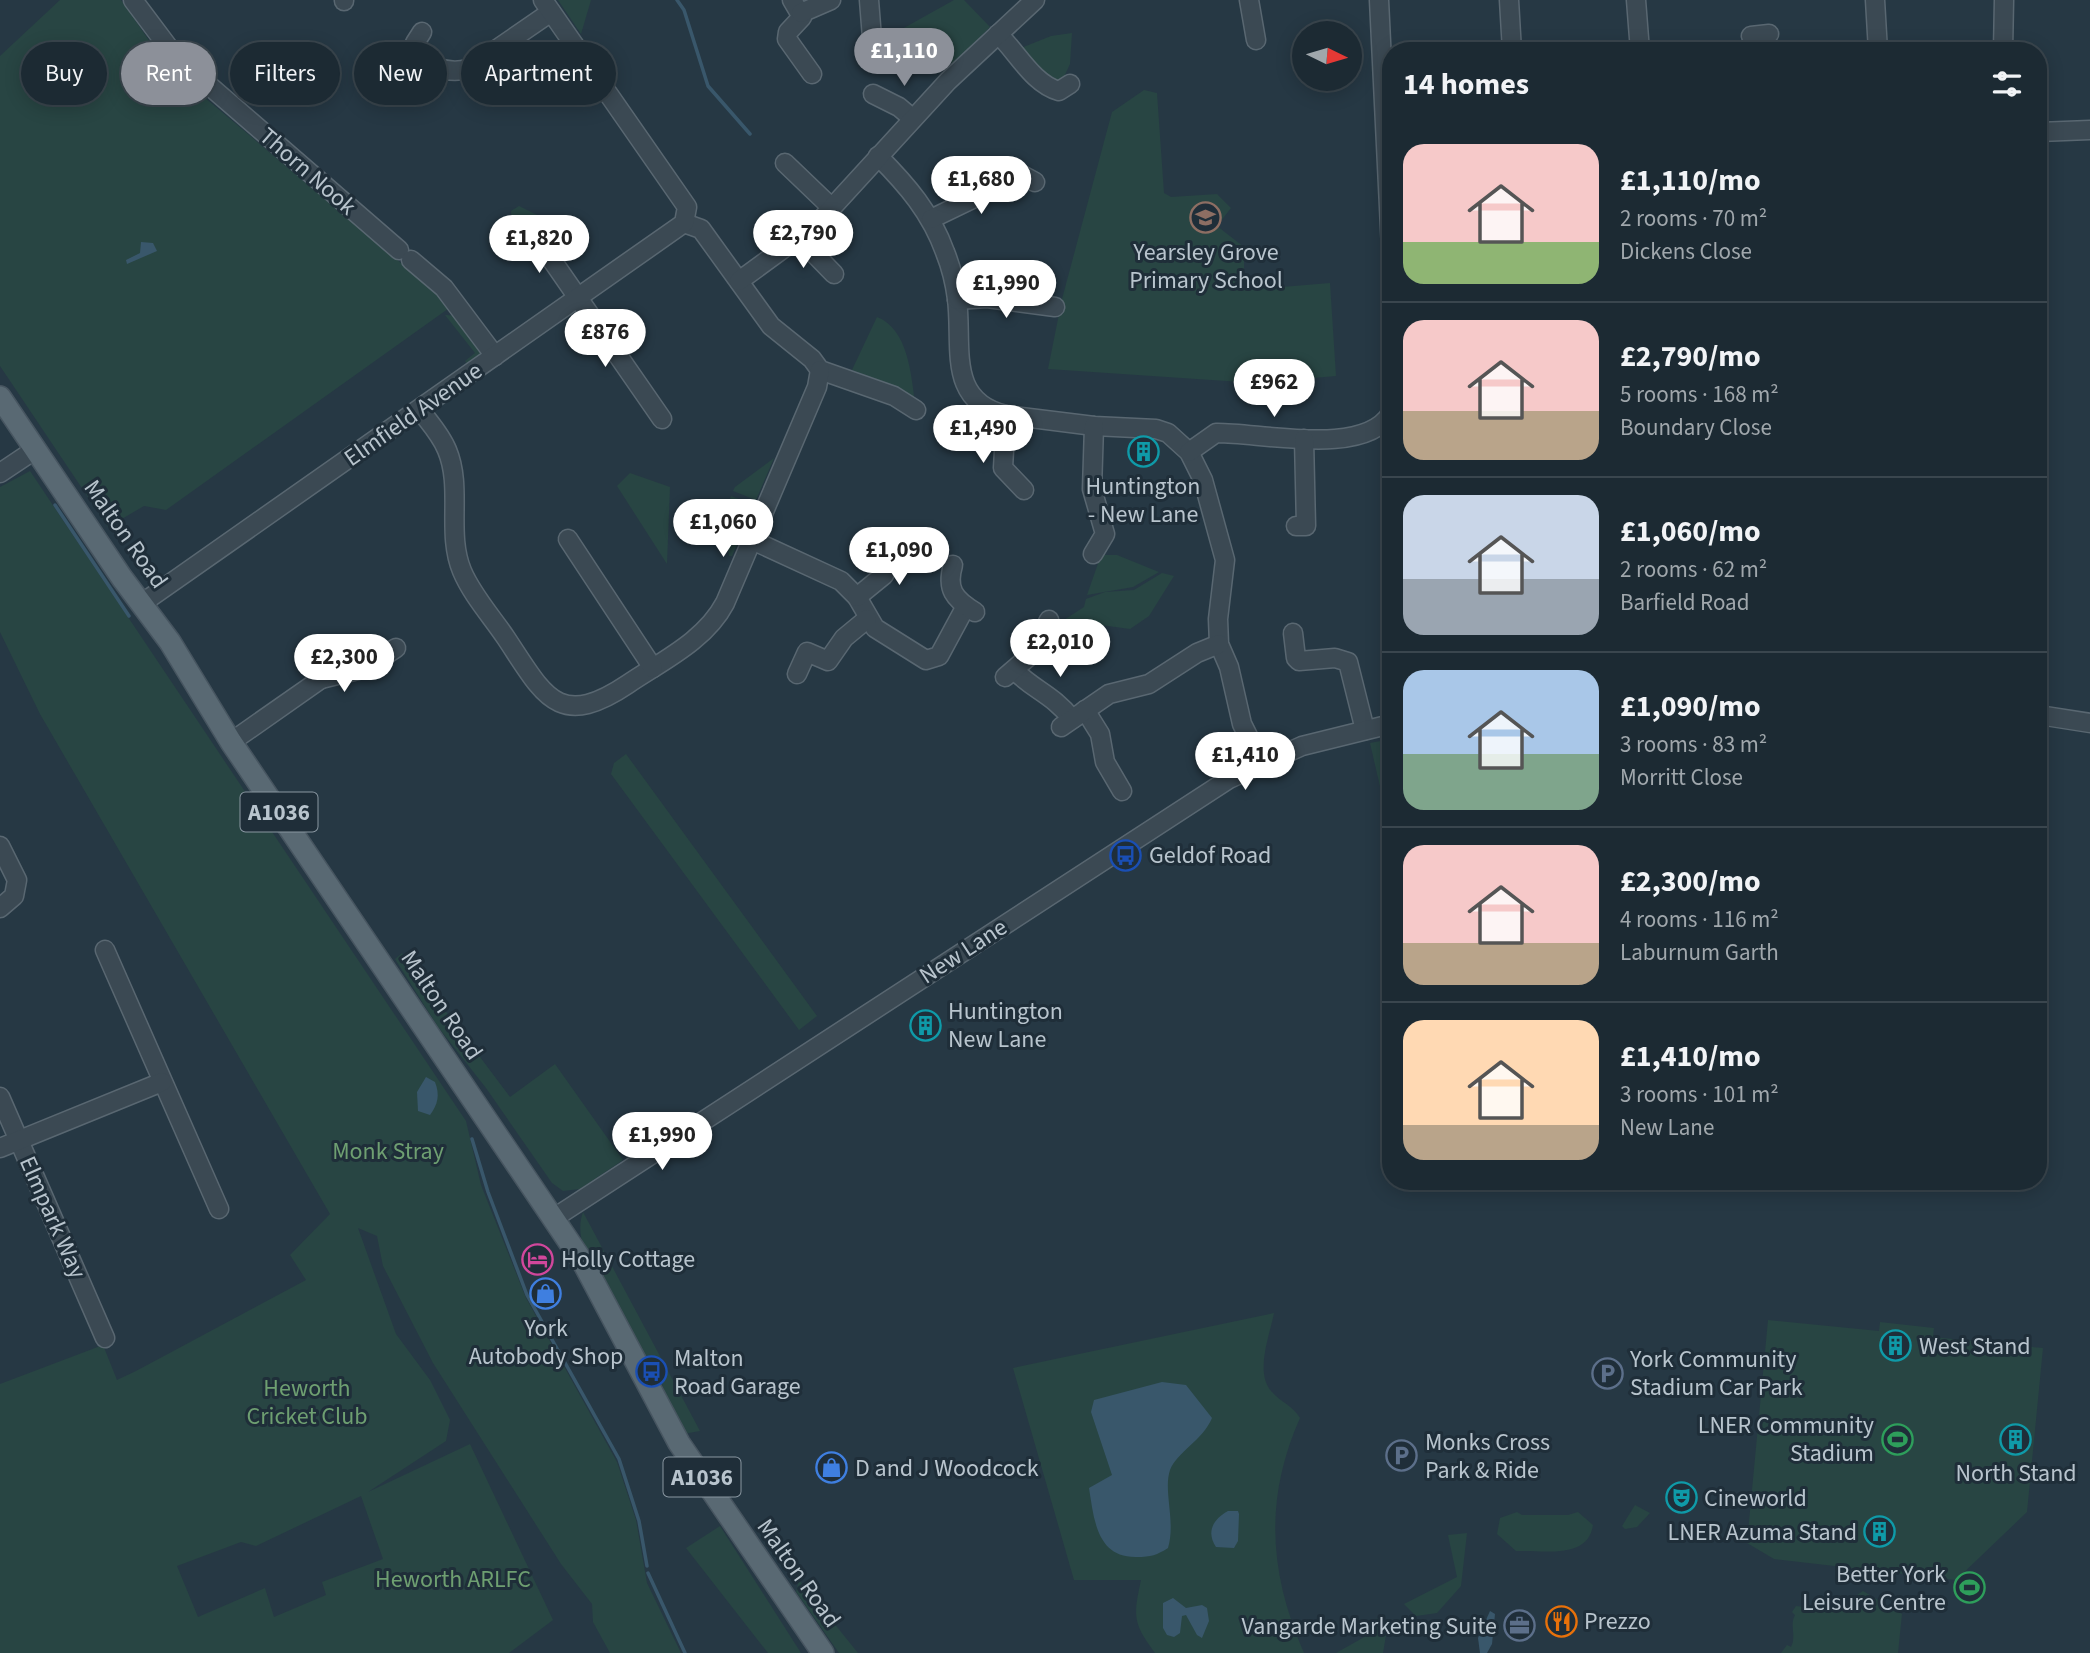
<!DOCTYPE html>
<meta charset="utf-8">
<style>
body{margin:0;font-family:"Source Sans 3",sans-serif;background:#29363f;color:#f1f3f6;height:100vh;display:flex;flex-direction:column;font-size:26px;white-space:nowrap}
*{box-sizing:border-box;margin:0}
p{font-size:23px;color:#a0a7ac}
.icon{flex:none;width:38px;height:38px;fill:none;stroke:currentColor;stroke-width:2;stroke-linecap:round;stroke-linejoin:round}
.map{position:relative;flex:1;overflow:hidden}
.panel{position:absolute;left:1382px;top:42px;width:665px;height:1148px;display:flex;flex-direction:column;background:#1c2a33;border-radius:28px;box-shadow:0 4px 18px #0003,0 0 0 2px #3a464e}
.panel>*{flex:none}
.banner{position:absolute;left:21px;top:42px;width:665px;height:63px;display:flex;gap:14px}
.needle{width:46px;rotate:95deg}
.buttons{position:absolute;left:1292px;top:21px;display:grid;gap:14px}
.buttons a{display:grid;place-items:center;width:70px;height:70px;border-radius:50%;background:#1c2a33;box-shadow:0 4px 18px #0003,0 0 0 2px #3a464e;font-size:35px}
.price{position:absolute;translate:-50% -60px;padding:0 16px;border-radius:24px;background:#fff;color:#222;font-size:23px;line-height:46px;filter:drop-shadow(0 2px 4px #0008)}
.price::after{content:'';position:absolute;left:50%;top:42px;width:21px;height:16px;margin-left:-10px;background:inherit;clip-path:polygon(0 0,100% 0,50% 100%)}
.price.active{background:#8c9099;color:#fff}
ul{padding:0;list-style:none}
li{display:flex;align-items:center;gap:21px;height:175px;padding:0 21px}
li+li{border-top:2px solid #3a464e}
li span{display:grid;place-items:center;flex:none;width:196px;height:140px;border-radius:21px;color:#555}
li>.icon{margin-inline-start:auto}
span .icon{width:84px;height:84px;fill:#fffc;stroke-width:1}
li b{font-size:30px}
h2{display:flex;justify-content:space-between;align-items:center;height:84px;padding:0 21px;font-size:30px}
.pill{padding:0 24px;border-radius:32px;background:#1c2a33;box-shadow:0 4px 18px #0003,0 0 0 2px #3a464e;font-size:24px;line-height:63px}
.pill.active{background:#8c9099;color:#fff}
.map>svg:first-child{display:block}
.green{fill:#284543;fill-rule:evenodd}
.water{fill:#39576b}
.lines{fill:none;stroke-linecap:round;stroke-linejoin:round}
.stream{stroke:#39576b;stroke-width:3.5}
.minor-casing{stroke:#596771;stroke-width:21}
.major-casing{stroke:#475560;stroke-width:24}
.minor{stroke:#3b4953;stroke-width:18}
.major{stroke:#596973;stroke-width:21}
.labels{text-anchor:middle;stroke-width:6;stroke-linejoin:round;paint-order:stroke}
.shield{fill:#1f2e39;stroke:#8a97a1;stroke-width:2}
.shield-label{font-size:23px;font-weight:bold;fill:#b8c4cd}
.street-label{font-size:24px;fill:#b8c4cd;stroke:#1f2e39}
.poi-label{font-size:24px;fill:#b8c4cd;stroke:#1f2e39;text-anchor:start}
.park-label{font-size:24px;fill:#6e9f71;stroke:#1f2e39}
</style>
<div class="map">
<svg width="2090" height="1653" viewBox="0 0 2090 1653">
<rect width="100%" height="100%" fill="#263844"/>
<g class="green">
<polygon points="60,0 121,0 166,65 452,306 166,510 144,506 108,527 0,366 0,56"/>
<polygon points="558,0 591,0 581,34"/>
<polygon points="954,0 964,0 990,27 953,64 927,41 913,50 877,43"/>
<polygon points="1072,33 1070,64 1062,81 1041,76 1034,62 1021,48 1051,36"/>
<polygon points="1144,90 1157,93 1164,193 1171,197 1217,194 1231,208 1217,226 1244,247 1244,290 1330,283 1336,376 1256,383 1048,369 1062,299 1112,112"/>
<polygon points="519,206 539,216 513,234 511,211"/>
<polygon points="445,315 462,316 486,352 471,369 465,361 475,353"/>
<path d="M877,317C908,329 911,374 915,402L894,386L852,370Z"/>
<polygon points="774,458 756,500 733,491 735,487"/>
<path d="M30,471L466,1121L481,1185L526,1298L617,1462L636,1520L647,1583L681,1653H610L593,1622L592,1604L561,1564L433,1363L383,1266L377,1236L358,1228L396,1334L430,1380L450,1420L446,1441L368,1492L470,1444L553,1620L509,1653H0V1384L103,1345L117,1380L136,1371L306,1280L290,1255L330,1214L40,714L0,632V487ZM361,1496L383,1559L322,1582L326,1595L274,1617L265,1588L198,1617L177,1566L241,1542L256,1546Z"/>
<polygon points="630,473 670,487 667,564 617,486"/>
<polygon points="731,496 754,505 746,523 724,517"/>
<polygon points="725,523 744,528 732,556 729,556"/>
<polygon points="1101,555 1117,555 1159,572 1133,587 1087,595"/>
<polygon points="1162,573 1174,576 1149,616 1130,629 1064,620 1084,607 1086,599 1105,592 1134,590"/>
<polygon points="1391,739 1391,834 1370,743"/>
<polygon points="626,754 817,1016 799,1030 611,774 614,763"/>
<polygon points="402,953 510,1097 555,1064 623,1160 580,1189 563,1191 552,1183 486,1088 438,1027 395,959"/>
<path d="M583,1212L700,1431L683,1434C678,1425 670,1415 667,1405C665,1398 665,1391 662,1384C642,1343 565,1259 583,1212Z"/>
<path d="M1274,1313C1270,1335 1254,1373 1272,1392C1282,1403 1292,1405 1300,1418C1264,1499 1269,1573 1304,1653H1155C1133,1623 1133,1617 1141,1580H1074L1013,1368Z"/>
<polygon points="1768,1320 1879,1331 1880,1322 1934,1328 1933,1337 2043,1348 2027,1512 1956,1580 1774,1559 1747,1543"/>
<polygon points="1635,1505 1650,1513 1637,1527 1625,1529 1622,1526"/>
<path d="M1517,1512L1522,1515H1568L1578,1512L1593,1525C1588,1560 1543,1550 1516,1551L1497,1534L1500,1518Z"/>
<polygon points="720,1526 801,1653 768,1653 686,1548"/>
<polygon points="1467,1533 1461,1586 1437,1613 1416,1616 1404,1604 1457,1577 1448,1535"/>
<polygon points="799,1580 858,1653 839,1653 796,1592"/>
<path d="M1863,1591L1902,1614L1898,1653H1781L1787,1645L1791,1647C1797,1636 1789,1625 1795,1615L1792,1612L1796,1606L1833,1611Z"/>
<polygon points="1382,1616 1387,1629 1383,1653 1336,1653 1375,1631 1370,1622"/>
</g>
<g class="water">
<polygon points="141,242 153,243 157,251 127,264 126,260 140,253"/>
<path d="M426,1077L435,1082C440,1095 438,1104 430,1115L418,1111L417,1092Z"/>
<path d="M1162,1382L1186,1385L1212,1418C1203,1440 1177,1452 1170,1470C1163,1491 1176,1521 1168,1548C1157,1555 1151,1557 1137,1557C1097,1558 1094,1520 1089,1488L1112,1475L1091,1412L1094,1400Z"/>
<path d="M1228,1511H1238L1239,1514L1238,1541L1234,1548L1216,1547C1206,1532 1213,1519 1228,1511Z"/>
<polygon points="1173,1598 1186,1608 1202,1605 1207,1608 1209,1621 1202,1638 1197,1635 1186,1615 1182,1616 1180,1633 1174,1637 1167,1635 1163,1628 1163,1603"/>
<polygon points="1490,1611 1495,1614 1492,1644 1487,1653 1480,1653 1478,1638"/>
</g>
<g class="lines">
<g class="stream">
<polyline points="677,0 684,10 708,86 750,134"/>
<polyline points="55,505 129,616"/>
<polyline points="472,1139 488,1192 527,1295 619,1459 639,1521 647,1566"/>
<polyline points="648,1573 685,1653"/>
</g>
<defs>
<g id="minor">
<polyline points="133,0 175,56 399,250"/>
<polyline points="344,0 344,1"/>
<polyline points="792,0 802,17 788,32 787,39 812,74"/>
<polyline points="869,0 872,38"/>
<polyline points="1249,0 1256,40"/>
<polyline points="1379,0 1391,249"/>
<polyline points="1509,0 1512,51"/>
<polyline points="1636,0 1640,51"/>
<polyline points="1875,0 1878,51"/>
<polyline points="801,13 831,0"/>
<path d="M422,32L415,43C417,67 449,74 468,69L551,12"/>
<path d="M998,34C1017,52 1033,84 1059,91L1070,84"/>
<polyline points="1751,36 1769,34"/>
<polyline points="2003,51 2004,0"/>
<polyline points="873,94 899,107 912,118"/>
<polyline points="2039,132 2090,130"/>
<path d="M878,156C907,185 931,213 945,252C951,267 955,283 957,299C963,346 946,401 1006,415L1094,426L1156,429L1168,433L1189,452L1203,480L1225,560L1218,619L1219,644L1229,667L1242,724L1261,762"/>
<polyline points="785,163 832,208"/>
<polyline points="931,219 1022,175 1035,182"/>
<polyline points="684,223 701,229 771,326 812,359 820,370 894,396 916,410"/>
<polyline points="531,230 662,419"/>
<polyline points="799,238 834,274"/>
<polyline points="411,260 444,288 495,356"/>
<polyline points="739,281 817,224 948,81 1035,0"/>
<polyline points="957,300 987,298 1055,307"/>
<path d="M420,410C429,422 441,435 447,450C463,488 446,533 462,571C472,595 492,617 506,638C544,695 558,731 628,684C662,661 705,641 725,603L817,387L820,370"/>
<polyline points="1006,415 1003,468 1024,490"/>
<path d="M1189,452L1216,433C1258,432 1365,458 1391,413"/>
<polyline points="0,473 36,449"/>
<polyline points="1296,526 1306,526 1304,439"/>
<polyline points="568,539 653,668"/>
<polyline points="752,540 841,581 857,597 875,628 926,660 939,656 966,606"/>
<polyline points="1093,554 1105,534 1092,489 1094,426"/>
<path d="M953,565C946,589 954,599 975,612"/>
<polyline points="857,597 884,575 898,544"/>
<polyline points="141,604 684,223 687,207 543,0"/>
<polyline points="1293,633 1296,658 1299,661 1335,658 1348,662 1365,730"/>
<polyline points="315,658 321,679 366,668 396,648"/>
<path d="M1014,670C1035,691 1052,694 1072,719"/>
<polyline points="797,674 807,652 828,661 844,638 867,619"/>
<polyline points="1005,677 1033,653 1049,620"/>
<polyline points="1085,710 1100,734 1105,762 1122,791"/>
<polyline points="2039,715 2090,723"/>
<polyline points="1061,727 1109,694 1149,684 1197,653 1219,644"/>
<polyline points="231,742 321,679"/>
<polyline points="0,846 17,880 14,896 0,908"/>
<polyline points="105,950 219,1209"/>
<polyline points="0,1097 105,1338"/>
<polyline points="0,1148 162,1082"/>
<polyline points="554,1218 1229,779 1302,746 1391,724"/>
</g>
<polyline id="major" points="0,397 122,578 170,642 231,742 584,1264 679,1443 823,1653"/>
</defs>
<use href="#minor" class="minor-casing"/>
<use href="#major" class="major-casing"/>
<use href="#minor" class="minor"/>
<use href="#major" class="major"/>
</g>
<defs>
<symbol id="school-ring" viewBox="-11 -11 22 22"><circle r="9.5" fill="#1f2e39" stroke="#8d6e63" stroke-width="1.5"/><path d="M0-5L7-2L0 1L-7-2ZM-4 1L0 2.5L4 1V4Q0 6-4 4Z" fill="#8d6e63"/></symbol>
<symbol id="building-ring" viewBox="-11 -11 22 22"><circle r="9.5" fill="#1f2e39" stroke="#0f9aa8" stroke-width="1.5"/><path d="M-4-6H4V6H1V3H-1V6H-4ZM-2.5-4.3h1.7v1.8h-1.7ZM.8-4.3h1.7v1.8H.8ZM-2.5-1h1.7V.8h-1.7ZM.8-1h1.7V.8H.8Z" fill="#0f9aa8"/></symbol>
<symbol id="bus-ring" viewBox="-11 -11 22 22"><circle r="9.5" fill="#1f2e39" stroke="#1a4fb4" stroke-width="1.5"/><path d="M-5-6H5V4H4V6H2V4H-2V6H-4V4H-5ZM-3.5-4V0h7V-4ZM-3.5 1.2v1.5H-2V1.2ZM2 1.2v1.5H3.5V1.2Z" fill="#1a4fb4"/></symbol>
<symbol id="hotel-ring" viewBox="-11 -11 22 22"><circle r="9.5" fill="#1f2e39" stroke="#d1479c" stroke-width="1.5"/><path d="M-6-4.5h1.5V1H6V5H4.5V3h-9V5H-6ZM-4 0a1.8 1.8 0 1 1 3.6 0ZM.5 0V-2.5h3Q6-2.5 6 0Z" fill="#d1479c"/></symbol>
<symbol id="shop-ring" viewBox="-11 -11 22 22"><circle r="9.5" fill="#1f2e39" stroke="#3f7fe0" stroke-width="1.5"/><path d="M-5-2.5h2.3a2.7 3.5 0 0 1 5.4 0H5L5.5 6h-11ZM-1.5-2.5h3a1.5 2.3 0 0 0-3 0Z" fill="#3f7fe0"/></symbol>
<symbol id="parking-ring" viewBox="-11 -11 22 22"><circle r="9.5" fill="#1f2e39" stroke="#5c6f8a" stroke-width="1.5"/><path d="M-3.5-5.5H1a3.5 3.5 0 0 1 0 7H-1V5.5H-3.5ZM-1-3.4V-.6H.8a1.4 1.4 0 0 0 0-2.8Z" fill="#5c6f8a"/></symbol>
<symbol id="stadium-ring" viewBox="-11 -11 22 22"><circle r="9.5" fill="#1f2e39" stroke="#2e9e5b" stroke-width="1.5"/><path d="M0-5a6.5 5 0 1 0 0 10a6.5 5 0 1 0 0-10ZM-3.5-1.8h7v3.6h-7Z" fill="#2e9e5b"/></symbol>
<symbol id="theatre-ring" viewBox="-11 -11 22 22"><circle r="9.5" fill="#1f2e39" stroke="#0f9aa8" stroke-width="1.5"/><path d="M-5-5.5Q0-4 5-5.5V0Q5 5 0 6Q-5 5-5 0ZM-3.3-2.5H-1v1.5H-3.3ZM1-2.5H3.3v1.5H1ZM-2.8 1Q0 5.5 2.8 1Z" fill="#0f9aa8"/></symbol>
<symbol id="restaurant-ring" viewBox="-11 -11 22 22"><circle r="9.5" fill="#1f2e39" stroke="#e8710a" stroke-width="1.5"/><path d="M-5-6h1v4h1v-4h1v4h1v-4h1v5L-1.5 .5V6h-2V.5L-5-1ZM5-6V6H3V1.5H1.5Q1.5-4 5-6Z" fill="#e8710a"/></symbol>
<symbol id="office-ring" viewBox="-11 -11 22 22"><circle r="9.5" fill="#1f2e39" stroke="#5c6f8a" stroke-width="1.5"/><path d="M-6-3h4V-5.5h4V-3h4V5H-6ZM-1-4.5V-3h2v-1.5ZM-6 0V1H6V0Z" fill="#5c6f8a"/></symbol>
</defs>
<g fill-rule="evenodd">
<use href="#school-ring" x="1188" y="200" width="35" height="35"/>
<use href="#building-ring" x="1126" y="434" width="35" height="35"/>
<use href="#bus-ring" x="1108" y="838" width="35" height="35"/>
<use href="#building-ring" x="908" y="1008" width="35" height="35"/>
<use href="#hotel-ring" x="520" y="1242" width="35" height="35"/>
<use href="#shop-ring" x="528" y="1276" width="35" height="35"/>
<use href="#building-ring" x="1878" y="1328" width="35" height="35"/>
<use href="#bus-ring" x="634" y="1354" width="35" height="35"/>
<use href="#parking-ring" x="1590" y="1356" width="35" height="35"/>
<use href="#stadium-ring" x="1880" y="1422" width="35" height="35"/>
<use href="#building-ring" x="1998" y="1422" width="35" height="35"/>
<use href="#parking-ring" x="1384" y="1438" width="35" height="35"/>
<use href="#shop-ring" x="814" y="1450" width="35" height="35"/>
<use href="#theatre-ring" x="1664" y="1480" width="35" height="35"/>
<use href="#building-ring" x="1862" y="1514" width="35" height="35"/>
<use href="#stadium-ring" x="1952" y="1570" width="35" height="35"/>
<use href="#restaurant-ring" x="1544" y="1604" width="35" height="35"/>
<use href="#office-ring" x="1502" y="1608" width="35" height="35"/>
</g>
<g class="labels">
<g class="shield">
<rect x="240.5" y="792.5" width="77" height="39" rx="5"/>
<rect x="663.5" y="1457.5" width="77" height="39" rx="5"/>
</g>
<g class="shield-label">
<text x="279" y="820">A1036</text>
<text x="702" y="1485">A1036</text>
</g>
<g class="street-label">
<text transform="translate(308 171) rotate(41)" y="8">Thorn Nook</text>
<text transform="translate(413 414) rotate(-35)" y="8">Elmfield Avenue</text>
<text transform="translate(126 534) rotate(55)" y="8">Malton Road</text>
<text transform="translate(963 951) rotate(-33)" y="8">New Lane</text>
<text transform="translate(442 1005) rotate(56)" y="8">Malton Road</text>
<text transform="translate(53 1217) rotate(66)" y="8">Elmpark Way</text>
<text transform="translate(799 1573) rotate(55)" y="8">Malton Road</text>
</g>
<g class="poi-label">
<text x="1206" y="260" text-anchor="middle">Yearsley Grove<tspan x="1206" dy="28">Primary School</tspan></text>
<text x="1143" y="494" text-anchor="middle">Huntington<tspan x="1143" dy="28">- New Lane</tspan></text>
<text x="1149" y="863">Geldof Road</text>
<text x="948" y="1019">Huntington<tspan x="948" dy="28">New Lane</tspan></text>
<text x="561" y="1267">Holly Cottage</text>
<text x="546" y="1336" text-anchor="middle">York<tspan x="546" dy="28">Autobody Shop</tspan></text>
<text x="1919" y="1354">West Stand</text>
<text x="674" y="1366">Malton<tspan x="674" dy="28">Road Garage</tspan></text>
<text x="1630" y="1367">York Community<tspan x="1630" dy="28">Stadium Car Park</tspan></text>
<text x="1874" y="1433" text-anchor="end">LNER Community<tspan x="1874" dy="28">Stadium</tspan></text>
<text x="1425" y="1450">Monks Cross<tspan x="1425" dy="28">Park &amp; Ride</tspan></text>
<text x="855" y="1476">D and J Woodcock</text>
<text x="2016" y="1481" text-anchor="middle">North Stand</text>
<text x="1704" y="1506">Cineworld</text>
<text x="1857" y="1540" text-anchor="end">LNER Azuma Stand</text>
<text x="1946" y="1582" text-anchor="end">Better York<tspan x="1946" dy="28">Leisure Centre</tspan></text>
<text x="1584" y="1629">Prezzo</text>
<text x="1497" y="1634" text-anchor="end">Vangarde Marketing Suite</text>
</g>
<g class="park-label">
<text x="388" y="1159">Monk Stray</text>
<text x="307" y="1396">Heworth<tspan x="307" dy="28">Cricket Club</tspan></text>
<text x="453" y="1587">Heworth ARLFC</text>
</g>
</g>
</svg>
<div class="buttons">
<a><svg class="needle" viewBox="-14 -14 28 28"><path d="M0-13l5 13h-10z" fill="#e53935"/><path d="M0 13l5-13h-10z" fill="#a0a7ac"/></svg></a>
</div>
<b class="price active" style="left:904px;top:88px">£1,110</b>
<b class="price" style="left:981px;top:216px">£1,680</b>
<b class="price" style="left:803px;top:270px">£2,790</b>
<b class="price" style="left:539px;top:275px">£1,820</b>
<b class="price" style="left:1006px;top:320px">£1,990</b>
<b class="price" style="left:605px;top:369px">£876</b>
<b class="price" style="left:1274px;top:419px">£962</b>
<b class="price" style="left:983px;top:465px">£1,490</b>
<b class="price" style="left:723px;top:559px">£1,060</b>
<b class="price" style="left:899px;top:587px">£1,090</b>
<b class="price" style="left:1060px;top:679px">£2,010</b>
<b class="price" style="left:344px;top:694px">£2,300</b>
<b class="price" style="left:1245px;top:792px">£1,410</b>
<b class="price" style="left:662px;top:1172px">£1,990</b>
<div class="banner">
<a class="pill">Buy</a>
<a class="pill active">Rent</a>
<a class="pill">Filters</a>
<a class="pill">New</a>
<a class="pill">Apartment</a>
</div>
<section class="panel">
<h2>14 homes<svg class="icon" aria-label="filters" viewBox="0 0 24 24"><path d="M4 7h16M4 17h16"/><circle cx="9" cy="7" r="2"/><circle cx="15" cy="17" r="2"/></svg></h2>
<ul>
<li><span style="background:linear-gradient(#f6c9c9 70%,#8fb573 0)"><svg class="icon" aria-label="home" viewBox="0 0 24 24"><path d="M3 11l9-7 9 7M6 9v11h12V9"/></svg></span><div><b>£1,110/mo</b><p>2 rooms · 70 m²</p><p>Dickens Close</p></div></li>
<li><span style="background:linear-gradient(#f6c9c9 65%,#b9a48a 0)"><svg class="icon" aria-label="home" viewBox="0 0 24 24"><path d="M3 11l9-7 9 7M6 9v11h12V9"/></svg></span><div><b>£2,790/mo</b><p>5 rooms · 168 m²</p><p>Boundary Close</p></div></li>
<li><span style="background:linear-gradient(#c9d6e8 60%,#9aa5b1 0)"><svg class="icon" aria-label="home" viewBox="0 0 24 24"><path d="M3 11l9-7 9 7M6 9v11h12V9"/></svg></span><div><b>£1,060/mo</b><p>2 rooms · 62 m²</p><p>Barfield Road</p></div></li>
<li><span style="background:linear-gradient(#a9c7e8 60%,#7fa58c 0)"><svg class="icon" aria-label="home" viewBox="0 0 24 24"><path d="M3 11l9-7 9 7M6 9v11h12V9"/></svg></span><div><b>£1,090/mo</b><p>3 rooms · 83 m²</p><p>Morritt Close</p></div></li>
<li><span style="background:linear-gradient(#f6c9c9 70%,#b9a48a 0)"><svg class="icon" aria-label="home" viewBox="0 0 24 24"><path d="M3 11l9-7 9 7M6 9v11h12V9"/></svg></span><div><b>£2,300/mo</b><p>4 rooms · 116 m²</p><p>Laburnum Garth</p></div></li>
<li><span style="background:linear-gradient(#ffd9b3 75%,#b9a48a 0)"><svg class="icon" aria-label="home" viewBox="0 0 24 24"><path d="M3 11l9-7 9 7M6 9v11h12V9"/></svg></span><div><b>£1,410/mo</b><p>3 rooms · 101 m²</p><p>New Lane</p></div></li>
</ul>
</section>
</div>
